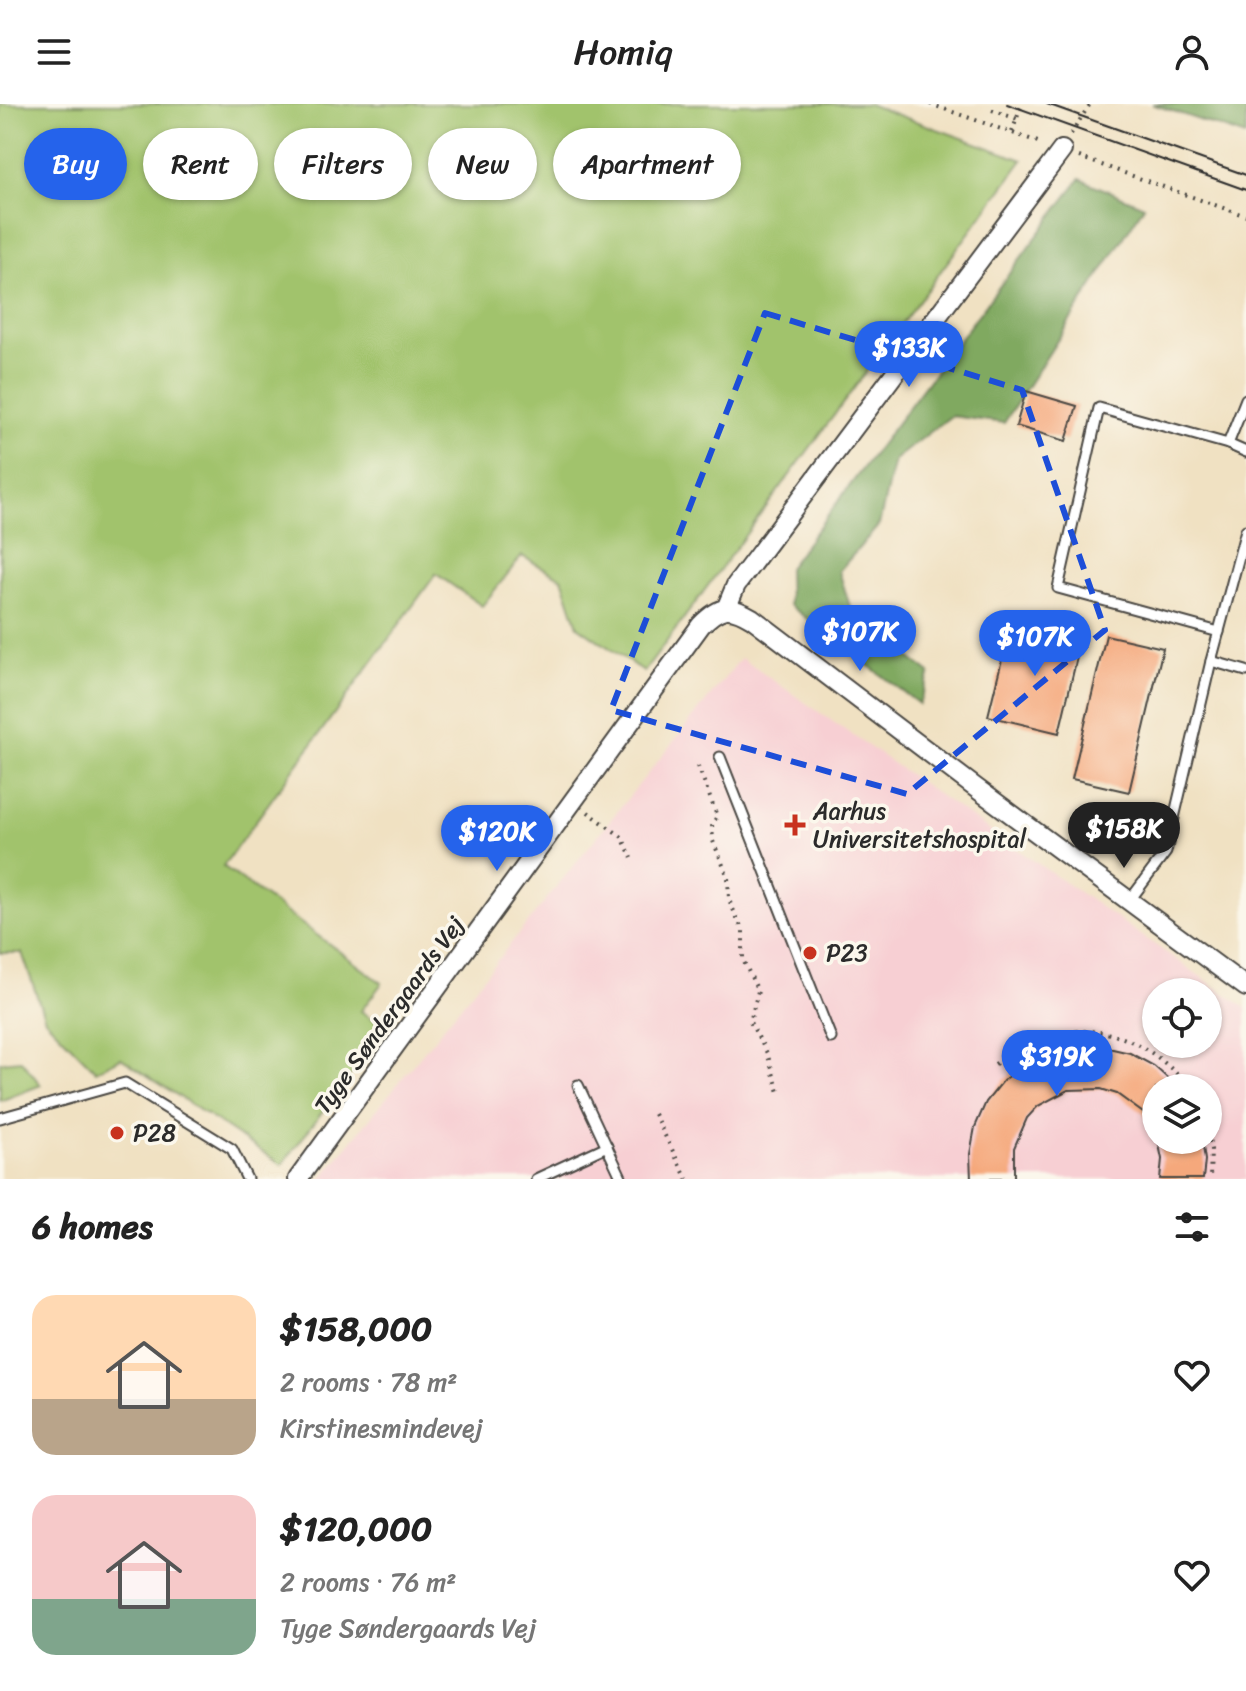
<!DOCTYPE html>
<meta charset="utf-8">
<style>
body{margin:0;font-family:Sriracha,sans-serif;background:#f6f6f6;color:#222;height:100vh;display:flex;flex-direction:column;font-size:30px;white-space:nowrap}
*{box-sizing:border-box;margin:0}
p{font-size:26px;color:#767676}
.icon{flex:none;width:44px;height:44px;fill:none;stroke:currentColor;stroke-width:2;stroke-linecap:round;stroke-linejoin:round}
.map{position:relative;height:1075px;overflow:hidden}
.sheet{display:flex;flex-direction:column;background:#fff;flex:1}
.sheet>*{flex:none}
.guide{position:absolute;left:24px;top:24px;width:800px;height:72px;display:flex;gap:16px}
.tools{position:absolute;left:1142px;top:874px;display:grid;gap:16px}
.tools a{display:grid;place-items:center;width:80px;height:80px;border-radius:50%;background:#fff;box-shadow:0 2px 6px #0004;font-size:40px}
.price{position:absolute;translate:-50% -68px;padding:0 18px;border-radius:28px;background:#2563eb;color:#fff;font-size:26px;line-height:52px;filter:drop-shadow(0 2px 4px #0008)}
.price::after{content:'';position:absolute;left:50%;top:48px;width:24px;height:18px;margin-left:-12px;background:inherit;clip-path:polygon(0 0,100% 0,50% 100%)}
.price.active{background:#222;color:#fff}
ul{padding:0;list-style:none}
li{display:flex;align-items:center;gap:24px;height:200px;padding:0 32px}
li span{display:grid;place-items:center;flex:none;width:224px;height:160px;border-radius:24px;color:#555}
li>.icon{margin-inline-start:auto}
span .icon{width:96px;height:96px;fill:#fffc;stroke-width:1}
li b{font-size:34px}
h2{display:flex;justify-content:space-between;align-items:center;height:96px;padding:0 32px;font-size:34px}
.tag{padding:0 28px;border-radius:36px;background:#fff;box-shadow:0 2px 6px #0004;font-size:28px;line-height:72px}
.tag.active{background:#2563eb;color:#fff}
header{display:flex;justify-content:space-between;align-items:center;height:104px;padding:0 32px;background:#fff;font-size:36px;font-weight:600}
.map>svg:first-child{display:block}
.built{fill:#f7cfd3;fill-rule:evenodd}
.green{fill:#a1c36c;stroke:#66774c;stroke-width:2}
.forest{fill:#80a960;stroke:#566a46;stroke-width:2}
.building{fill:#f5a87c}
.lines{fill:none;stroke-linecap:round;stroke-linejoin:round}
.lane-casing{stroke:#494642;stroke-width:13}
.street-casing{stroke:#494642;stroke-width:22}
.path{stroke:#494642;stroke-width:4;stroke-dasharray:2 6;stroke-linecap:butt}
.lane{stroke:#fff;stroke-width:9}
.street{stroke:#fff;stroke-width:18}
.tram{stroke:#2b2b2b;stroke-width:2}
.marked{fill:none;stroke:#1d4ed8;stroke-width:6;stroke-dasharray:16 10;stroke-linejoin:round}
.poi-dot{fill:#c8321e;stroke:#fbf7ec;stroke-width:3}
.labels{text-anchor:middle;stroke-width:7;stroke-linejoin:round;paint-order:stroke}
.poi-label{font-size:24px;fill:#2b2b2b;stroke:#fbf7ec;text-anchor:start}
.street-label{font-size:24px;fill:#2b2b2b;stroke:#fbf7ec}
</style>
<header><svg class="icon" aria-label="menu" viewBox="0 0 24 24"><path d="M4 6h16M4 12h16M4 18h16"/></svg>Homiq<svg class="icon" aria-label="person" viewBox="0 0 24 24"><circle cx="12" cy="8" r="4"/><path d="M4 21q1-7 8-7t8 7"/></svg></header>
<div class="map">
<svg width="1246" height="1075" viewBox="0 0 1246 1075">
<rect width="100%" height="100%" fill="#fbf7ec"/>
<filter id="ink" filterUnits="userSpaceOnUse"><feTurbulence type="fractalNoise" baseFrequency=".0125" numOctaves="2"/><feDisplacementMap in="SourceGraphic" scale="16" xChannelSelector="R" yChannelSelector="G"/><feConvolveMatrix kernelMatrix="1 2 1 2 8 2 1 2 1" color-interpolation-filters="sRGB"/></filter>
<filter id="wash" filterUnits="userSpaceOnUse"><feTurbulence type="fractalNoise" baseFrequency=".006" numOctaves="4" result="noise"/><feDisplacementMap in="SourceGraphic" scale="32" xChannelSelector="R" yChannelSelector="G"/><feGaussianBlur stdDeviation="1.8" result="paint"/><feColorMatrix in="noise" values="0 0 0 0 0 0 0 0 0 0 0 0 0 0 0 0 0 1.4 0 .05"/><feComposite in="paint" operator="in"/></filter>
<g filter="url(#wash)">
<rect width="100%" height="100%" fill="#f0e1c2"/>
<path class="built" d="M741,554L1246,904V1075H321ZM1156,888H1208V940H1156ZM1156,984H1208V1036H1156Z"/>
<g class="green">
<polygon points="0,0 868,0 1023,56 644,568 578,522 562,474 522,452 482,502 436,470 223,762 382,879 361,907 386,924 282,1061 121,954 96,967 45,915 22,849 0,849"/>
<polygon points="21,956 41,981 0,997 0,958"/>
</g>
<g class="forest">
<polygon points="1152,0 1246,0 1246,32"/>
<polygon points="1080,75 1144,102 1004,319 951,312 894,356 879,421 839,467 852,509 930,569 919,600 789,501 788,464"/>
</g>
<g id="blocks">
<g class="building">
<polygon points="1026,287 1077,302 1066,337 1016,322"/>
<polygon points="1011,519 1081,536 1059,629 988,612"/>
<polygon points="1106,531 1163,544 1129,688 1072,675"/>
<polygon points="1076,942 1104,943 1130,949 1154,962 1175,981 1177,984 1156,984 1156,1031 1143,1009 1117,990 1101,985 1068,986 1038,1002 1027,1014 1014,1044 1014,1075 971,1075 970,1050 975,1023 986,998 1003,977 1025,959 1049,948"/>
<polygon points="1158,1036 1202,1036 1205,1056 1203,1075 1160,1075 1162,1055"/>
</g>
</g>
</g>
<g filter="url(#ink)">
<use href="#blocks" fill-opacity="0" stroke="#494642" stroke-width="2"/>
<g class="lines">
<defs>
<g id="lane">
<polyline points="1228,340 1246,295"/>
<polyline points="1219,528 1058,484 1099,304 1228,340 1246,348"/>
<polyline points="1211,557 1246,567"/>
<polyline points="720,653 831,934"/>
<polyline points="1130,796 1166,748 1211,557 1246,426"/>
<polyline points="578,981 622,1075"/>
<polyline points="0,1014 125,979 232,1045 247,1075"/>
<polyline points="536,1075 607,1042"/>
</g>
<g id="street">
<polyline points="726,505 736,481 1062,46"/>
<path d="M298,1075L701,521C720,502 729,500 752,514L976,684L1246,883"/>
</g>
</defs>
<use href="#lane" class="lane-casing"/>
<use href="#street" class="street-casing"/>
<g class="path">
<polyline points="930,0 1041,39"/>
<polyline points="992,6 1017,15"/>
<polyline points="1012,28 1022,0"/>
<polyline points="1071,30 1090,0"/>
<polyline points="1079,53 1246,112"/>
<polyline points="698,662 717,712 712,721 713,737 728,773 729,796 743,827 743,856 758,887 750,918 767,949 779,988"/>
<polyline points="588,708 622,733 632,754"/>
<path d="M995,960C1067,909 1132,917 1190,984"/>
<polyline points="654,1010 687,1075"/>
<polyline points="1208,1029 1211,1045 1210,1075"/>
</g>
<use href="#lane" class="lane"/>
<use href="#street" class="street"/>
<g class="tram">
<polyline points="1007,0 1246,86"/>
<polyline points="1047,0 1246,71"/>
</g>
</g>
</g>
<path class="marked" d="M765,209L1022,286L1105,526L907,690L611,606Z"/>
<g class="poi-dot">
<path d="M791 709h8v8h8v8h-8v8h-8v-8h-8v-8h8z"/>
<circle cx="810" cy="849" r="8"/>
<circle cx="117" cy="1029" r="8"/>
</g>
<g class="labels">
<g class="poi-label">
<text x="813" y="715">Aarhus<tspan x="813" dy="28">Universitetshospital</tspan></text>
<text x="826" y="857">P23</text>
<text x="133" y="1037">P28</text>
</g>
<g class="street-label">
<text transform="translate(389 911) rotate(-54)" y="8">Tyge Søndergaards Vej</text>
</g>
</g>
</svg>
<div class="tools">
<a><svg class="icon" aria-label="locate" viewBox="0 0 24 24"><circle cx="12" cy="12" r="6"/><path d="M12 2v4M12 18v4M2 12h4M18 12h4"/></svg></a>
<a><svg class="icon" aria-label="layers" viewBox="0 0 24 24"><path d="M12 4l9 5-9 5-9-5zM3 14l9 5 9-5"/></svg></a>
</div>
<b class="price" style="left:909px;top:285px">$133K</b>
<b class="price" style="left:860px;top:569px">$107K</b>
<b class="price" style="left:1035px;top:574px">$107K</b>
<b class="price active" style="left:1124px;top:766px">$158K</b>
<b class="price" style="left:497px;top:769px">$120K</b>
<b class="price" style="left:1057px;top:994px">$319K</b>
<div class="guide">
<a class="tag active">Buy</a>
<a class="tag">Rent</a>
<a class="tag">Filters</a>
<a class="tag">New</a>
<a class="tag">Apartment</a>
</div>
</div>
<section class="sheet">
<h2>6 homes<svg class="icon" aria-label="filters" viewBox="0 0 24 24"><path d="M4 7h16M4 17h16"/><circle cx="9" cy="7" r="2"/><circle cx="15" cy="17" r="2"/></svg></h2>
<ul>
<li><span style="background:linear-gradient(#ffd9b3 65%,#b9a48a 0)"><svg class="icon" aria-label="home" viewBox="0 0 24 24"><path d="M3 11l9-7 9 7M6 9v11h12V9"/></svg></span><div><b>$158,000</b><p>2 rooms · 78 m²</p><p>Kirstinesmindevej</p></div><svg class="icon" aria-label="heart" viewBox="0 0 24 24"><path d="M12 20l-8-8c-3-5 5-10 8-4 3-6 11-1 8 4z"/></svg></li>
<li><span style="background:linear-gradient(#f6c9c9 65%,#7fa58c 0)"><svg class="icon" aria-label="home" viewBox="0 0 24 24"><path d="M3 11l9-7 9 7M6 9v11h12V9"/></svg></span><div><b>$120,000</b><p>2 rooms · 76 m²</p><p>Tyge Søndergaards Vej</p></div><svg class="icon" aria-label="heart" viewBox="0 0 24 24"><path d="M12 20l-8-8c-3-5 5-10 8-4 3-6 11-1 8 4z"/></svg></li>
</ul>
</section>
